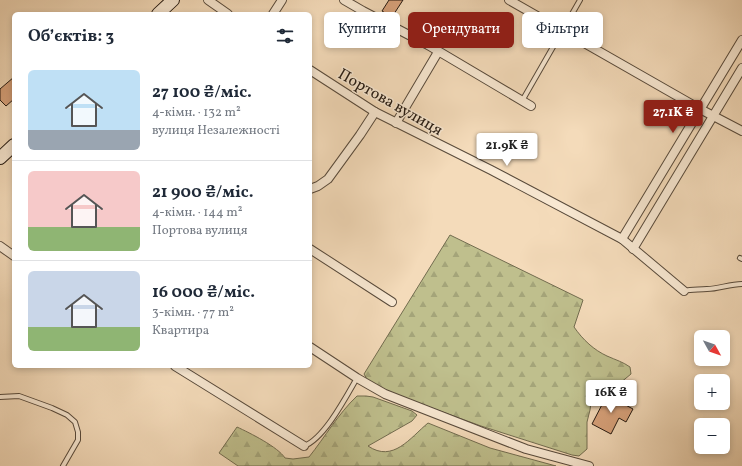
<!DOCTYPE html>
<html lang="uk">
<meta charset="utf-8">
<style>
body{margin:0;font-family:Vollkorn,serif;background:#f2f2f3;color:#1f2937;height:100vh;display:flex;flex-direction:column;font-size:15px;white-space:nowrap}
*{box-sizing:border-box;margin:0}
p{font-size:13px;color:#747a83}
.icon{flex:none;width:22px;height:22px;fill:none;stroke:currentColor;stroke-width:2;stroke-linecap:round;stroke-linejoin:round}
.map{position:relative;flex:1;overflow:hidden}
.drawer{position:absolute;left:12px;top:12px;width:300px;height:356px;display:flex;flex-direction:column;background:#fff;border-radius:6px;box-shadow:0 2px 6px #0003}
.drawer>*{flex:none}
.guide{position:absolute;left:324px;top:12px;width:358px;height:36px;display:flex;gap:8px}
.needle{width:26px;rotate:130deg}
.tools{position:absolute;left:694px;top:330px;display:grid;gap:8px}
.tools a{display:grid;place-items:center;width:36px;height:36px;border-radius:6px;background:#fff;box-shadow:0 2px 6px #0003;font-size:20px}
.price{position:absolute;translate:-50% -34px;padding:0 9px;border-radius:4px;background:#fff;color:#222;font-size:13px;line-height:26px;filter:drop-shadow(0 1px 2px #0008)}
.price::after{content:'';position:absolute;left:50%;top:24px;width:12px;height:9px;margin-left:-6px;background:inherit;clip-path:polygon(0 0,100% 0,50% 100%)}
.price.on{background:#8f2418;color:#fff}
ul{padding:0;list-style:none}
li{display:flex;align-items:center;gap:12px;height:100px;padding:0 16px}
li+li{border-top:1px solid #e0e1e3}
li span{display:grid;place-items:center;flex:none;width:112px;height:80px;border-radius:6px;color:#555}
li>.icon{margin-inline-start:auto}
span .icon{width:48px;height:48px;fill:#fffc;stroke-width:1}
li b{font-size:17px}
h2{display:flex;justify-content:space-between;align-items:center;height:48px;padding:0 16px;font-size:17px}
.tag{padding:0 14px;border-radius:6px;background:#fff;box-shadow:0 2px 6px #0003;font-size:14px;line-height:36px}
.tag.on{background:#8f2418;color:#fff}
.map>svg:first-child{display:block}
.forest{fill:url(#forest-firs);stroke:#726c4f}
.building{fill:#d9a37c;stroke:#241911}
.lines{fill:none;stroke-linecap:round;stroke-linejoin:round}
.service-casing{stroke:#584a3b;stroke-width:6}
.minor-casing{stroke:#584a3b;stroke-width:10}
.secondary-casing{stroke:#241911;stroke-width:14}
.service{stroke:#f8e8d2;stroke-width:4}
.minor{stroke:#f8e8d2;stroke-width:8}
.secondary{stroke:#f8e8d2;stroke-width:12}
.labels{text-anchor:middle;stroke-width:3;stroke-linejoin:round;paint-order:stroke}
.street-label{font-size:16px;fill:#241911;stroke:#f8e8d2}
</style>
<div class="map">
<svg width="742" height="466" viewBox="0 0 742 466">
<defs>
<pattern id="forest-firs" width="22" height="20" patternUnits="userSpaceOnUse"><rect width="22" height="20" fill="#bfbf8d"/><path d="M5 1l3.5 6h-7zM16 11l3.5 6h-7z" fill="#a4a479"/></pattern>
</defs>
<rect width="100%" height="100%" fill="#f4dbba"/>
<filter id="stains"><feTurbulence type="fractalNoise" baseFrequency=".005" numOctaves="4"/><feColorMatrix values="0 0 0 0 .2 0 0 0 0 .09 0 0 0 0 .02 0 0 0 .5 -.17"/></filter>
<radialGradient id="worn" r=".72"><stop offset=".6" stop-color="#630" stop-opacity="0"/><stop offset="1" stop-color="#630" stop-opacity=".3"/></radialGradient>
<g class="forest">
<path d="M450,235L583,300L574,327C583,340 594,350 607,356C616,360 623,362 630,367L631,374L614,388L591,402L590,410L587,422V449L579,456L572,455L481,426L399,396L368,381L364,374Z"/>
<path d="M357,396H366L373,397L412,411L417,415L412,421L368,446C393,463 410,438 428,423L490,448L556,466H238L219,453L237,427C250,433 278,447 285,458L293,459L309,457C325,437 338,414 357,396Z"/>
</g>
<g class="building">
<polygon points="389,0 403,0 392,17 382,11"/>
<polygon points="14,77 14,99 6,106 0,100 0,89"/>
<polygon points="607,395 633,409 626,422 619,418 611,434 592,424"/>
</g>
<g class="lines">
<defs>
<g id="service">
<polyline points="522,101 580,0"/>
<polyline points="740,258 742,259"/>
<path d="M684,291C692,289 699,290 707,289C719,289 729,284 742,284"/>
<polyline points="0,397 19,396 52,408 67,415 75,422 78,432 78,440 63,466"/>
<path d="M304,446C324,439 346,397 357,378"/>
</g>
<g id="minor">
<polyline points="208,0 228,14"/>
<polyline points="344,0 363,11 428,45 531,106"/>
<polyline points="509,0 700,109 742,131"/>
<polyline points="273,14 282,0"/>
<polyline points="310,70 375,112 491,170 622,239 684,291"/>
<polyline points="396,123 438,52"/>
<polyline points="310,189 318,186 328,179 360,135 375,112"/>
<polyline points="622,239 742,40"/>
<polyline points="0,246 14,256"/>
<polyline points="310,249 392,302"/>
<polyline points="633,249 742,68"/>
<polyline points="310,347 357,378 385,394 526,449 589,466"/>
<polyline points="175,366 304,446"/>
</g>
<g id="secondary">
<polyline points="158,14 173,0"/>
<polyline points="0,158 14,145"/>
</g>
</defs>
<use href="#service" class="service-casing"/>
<use href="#minor" class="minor-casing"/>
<use href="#secondary" class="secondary-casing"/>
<use href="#service" class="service"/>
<use href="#minor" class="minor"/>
<use href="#secondary" class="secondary"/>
</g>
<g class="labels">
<g class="street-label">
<text transform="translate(391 101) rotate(30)" y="6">Портова вулиця</text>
</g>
</g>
<rect width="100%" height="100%" filter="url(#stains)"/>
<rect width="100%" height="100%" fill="url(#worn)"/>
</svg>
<div class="tools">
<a><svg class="needle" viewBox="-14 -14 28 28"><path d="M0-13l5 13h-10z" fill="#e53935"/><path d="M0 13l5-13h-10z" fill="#747a83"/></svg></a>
<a>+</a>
<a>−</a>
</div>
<b class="price on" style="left:673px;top:134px">27.1K ₴</b>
<b class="price" style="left:507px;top:167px">21.9K ₴</b>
<b class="price" style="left:611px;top:414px">16K ₴</b>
<div class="guide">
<a class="tag">Купити</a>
<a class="tag on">Орендувати</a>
<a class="tag">Фільтри</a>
</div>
<section class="drawer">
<h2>Об’єктів: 3<svg class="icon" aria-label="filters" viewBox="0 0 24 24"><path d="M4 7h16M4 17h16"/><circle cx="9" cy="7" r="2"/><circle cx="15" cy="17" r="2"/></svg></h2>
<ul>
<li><span style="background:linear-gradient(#bfe0f5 75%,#9aa5b1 0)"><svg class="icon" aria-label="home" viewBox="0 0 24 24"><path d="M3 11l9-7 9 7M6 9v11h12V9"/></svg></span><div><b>27 100 ₴/міс.</b><p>4-кімн. · 132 m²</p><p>вулиця Незалежності</p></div></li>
<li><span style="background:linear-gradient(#f6c9c9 70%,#8fb573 0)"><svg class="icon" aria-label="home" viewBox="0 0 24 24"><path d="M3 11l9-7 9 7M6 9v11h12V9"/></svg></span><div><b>21 900 ₴/міс.</b><p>4-кімн. · 144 m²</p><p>Портова вулиця</p></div></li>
<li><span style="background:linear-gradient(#c9d6e8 70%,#8fb573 0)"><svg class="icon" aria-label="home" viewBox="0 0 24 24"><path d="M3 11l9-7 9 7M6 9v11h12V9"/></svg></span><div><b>16 000 ₴/міс.</b><p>3-кімн. · 77 m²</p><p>Квартира</p></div></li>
</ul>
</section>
</div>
